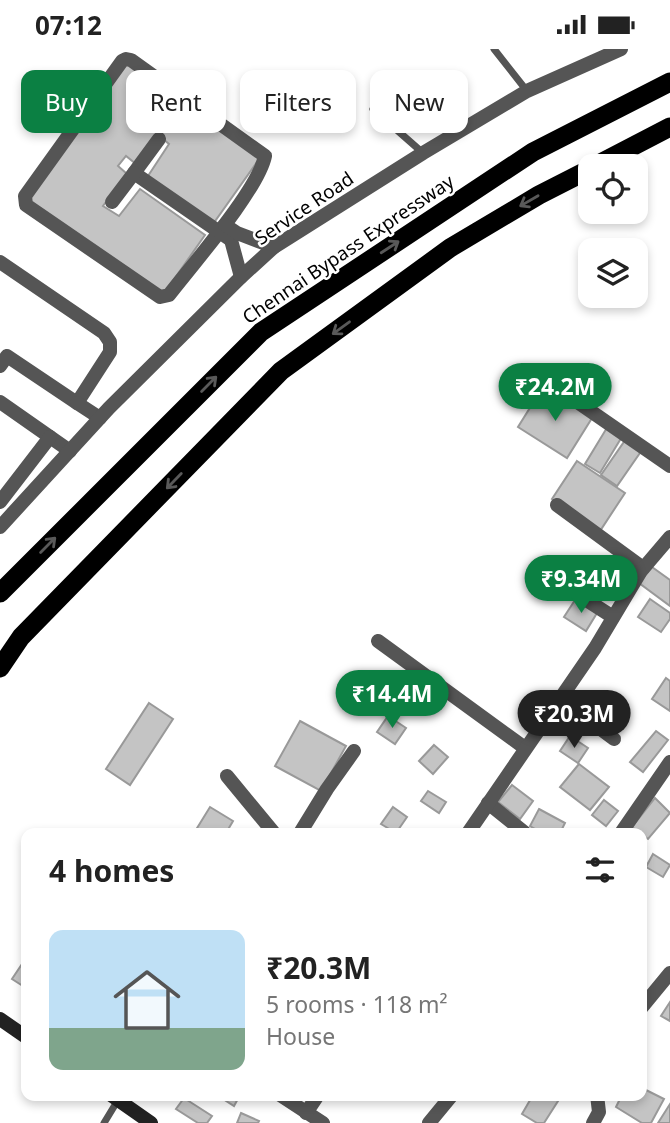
<!DOCTYPE html>
<meta charset="utf-8">
<style>
body{margin:0;font-family:"Noto Sans",sans-serif;background:#f2f2f2;color:#222;height:100vh;display:flex;flex-direction:column;font-size:26px;white-space:nowrap}
*{box-sizing:border-box;margin:0}
p{font-size:23px;color:#767676}
.icon{flex:none;width:38px;height:38px;fill:none;stroke:currentColor;stroke-width:2;stroke-linecap:round;stroke-linejoin:round}
.map{position:relative;flex:1;overflow:hidden}
.panel{position:absolute;left:21px;top:779px;width:626px;height:273px;display:flex;flex-direction:column;background:#fff;border-radius:14px;box-shadow:0 4px 10px #0003}
.panel>*{flex:none}
.guide{position:absolute;left:21px;top:21px;width:628px;height:63px;display:flex;gap:14px}
.tools{position:absolute;left:578px;top:105px;display:grid;gap:14px}
.tools a{display:grid;place-items:center;width:70px;height:70px;border-radius:14px;background:#fff;box-shadow:0 4px 10px #0003;font-size:35px}
.price{position:absolute;translate:-50% -60px;padding:0 16px;border-radius:24px;background:#0b8043;color:#fff;font-size:23px;line-height:46px;filter:drop-shadow(0 2px 4px #0008)}
.price::after{content:'';position:absolute;left:50%;top:42px;width:21px;height:16px;margin-left:-10px;background:inherit;clip-path:polygon(0 0,100% 0,50% 100%)}
.price.current{background:#222;color:#fff}
ul{padding:0;list-style:none}
li{display:flex;align-items:center;gap:21px;height:175px;padding:0 28px}
li span{display:grid;place-items:center;flex:none;width:196px;height:140px;border-radius:14px;color:#555}
li>.icon{margin-inline-start:auto}
span .icon{width:84px;height:84px;fill:#fffc;stroke-width:1}
li b{font-size:30px}
h2{display:flex;justify-content:space-between;align-items:center;height:84px;padding:0 28px;font-size:30px}
.tag{padding:0 24px;border-radius:14px;background:#fff;box-shadow:0 4px 10px #0003;font-size:24px;line-height:63px}
.tag.current{background:#0b8043;color:#fff}
.status{display:flex;justify-content:space-between;align-items:center;height:49px;padding:0 35px;background:#fff;direction:ltr}
.status svg{height:19px;fill:currentColor}
.map>svg:first-child{display:block}
.building{fill:#c4c4c4;stroke:#999;stroke-width:2}
.lines{fill:none;stroke-linecap:round;stroke-linejoin:round}
.service{stroke:#555;stroke-width:7}
.minor{stroke:#555;stroke-width:14}
.tertiary{stroke:#555;stroke-width:14}
.secondary{stroke:#222;stroke-width:14}
.trunk{stroke:#000;stroke-width:19}
.oneway{stroke:#595959}
.labels{text-anchor:middle;stroke-width:5;stroke-linejoin:round;paint-order:stroke}
.street-label{font-size:19px;fill:#000;stroke:#fff}
</style>
<div class="status"><b>07:12</b><svg viewBox="0 0 49 12"><path d="M0 12V9h3v3zM5 12V6h3v6zM10 12V3h3v9zM15 12V0h3v12zM26 1h20v11H26zM47 4h2v5h-2z"/></svg></div>
<div class="map">
<svg width="670" height="1074" viewBox="0 0 670 1074">
<rect width="100%" height="100%" fill="#fff"/>
<g class="building">
<polygon points="126,11 262,106 213,175 148,127 169,95 157,85 136,115 126,107 118,117 127,125 103,157 119,167 140,140 205,186 163,246 27,151"/>
<polygon points="543,338 592,369 567,409 518,378"/>
<polygon points="608,377 623,386 600,424 585,415"/>
<polygon points="626,390 642,401 617,437 601,426"/>
<polygon points="577,412 625,444 600,482 552,450"/>
<polygon points="652,518 670,531 670,557 639,534"/>
<polygon points="650,550 670,564 670,570 661,583 638,568"/>
<polygon points="575,551 597,564 586,582 564,568"/>
<polygon points="666,629 670,632 670,662 652,650"/>
<polygon points="149,654 173,670 130,736 106,720"/>
<polygon points="388,667 406,679 395,695 377,683"/>
<polygon points="300,672 346,697 321,742 275,717"/>
<polygon points="656,682 668,691 643,723 630,713"/>
<polygon points="570,687 588,699 578,714 560,702"/>
<polygon points="434,696 448,708 433,725 419,712"/>
<polygon points="579,715 609,738 590,761 560,738"/>
<polygon points="512,736 533,752 520,770 498,753"/>
<polygon points="428,742 446,753 439,764 421,752"/>
<polygon points="655,749 670,764 648,790 632,778"/>
<polygon points="604,751 618,762 606,777 592,766"/>
<polygon points="210,758 233,772 226,784 194,784"/>
<polygon points="393,758 407,768 396,784 381,775"/>
<polygon points="539,760 565,774 560,784 542,784 530,777"/>
<polygon points="653,805 670,816 663,828 646,818"/>
<polygon points="26,909 26,939 12,930"/>
<polygon points="670,953 670,972 661,967"/>
<polygon points="642,1039 664,1050 651,1074 642,1074 616,1058 622,1046 642,1046"/>
<polygon points="217,1046 240,1046 234,1057"/>
<polygon points="533,1046 548,1046 558,1052 544,1074 537,1074 522,1065"/>
<polygon points="184,1049 212,1067 207,1074 198,1074 176,1060"/>
<polygon points="670,1055 670,1074 658,1074"/>
<polygon points="241,1064 259,1072 258,1074 237,1074"/>
</g>
<g class="lines">
<g class="service">
<polyline points="494,0 527,42"/>
<polyline points="373,60 423,104"/>
<polyline points="104,1074 118,1051"/>
</g>
<g class="minor">
<path d="M126,10L131,11L265,107C258,141 192,216 169,246L160,248L26,156L25,147L122,12Z"/>
<polyline points="159,90 134,124 231,191 241,228"/>
<polyline points="112,153 134,124"/>
<polyline points="225,176 237,184 274,198"/>
<polyline points="0,213 104,284 110,293 110,303 77,354 7,307 0,317"/>
<polyline points="563,343 670,417"/>
<polyline points="0,353 70,402"/>
<polyline points="77,354 100,369"/>
<polyline points="0,453 50,388"/>
<polyline points="557,456 643,519"/>
<polyline points="571,541 613,568"/>
<polyline points="378,592 525,699"/>
<polyline points="559,649 614,690"/>
<polyline points="227,727 274,784"/>
<polyline points="488,754 525,784"/>
<polyline points="300,784 327,740 354,702"/>
<polyline points="468,784 595,599 641,522 670,488"/>
<polyline points="621,784 670,713"/>
<polyline points="642,958 670,924"/>
<polyline points="280,1046 323,1074"/>
<polyline points="306,1064 318,1046"/>
<polyline points="429,1074 452,1046"/>
<polyline points="593,1074 599,1063 597,1046"/>
</g>
<polyline class="tertiary" points="0,478 109,359 241,228 274,198 423,104 527,42 621,0"/>
<g class="secondary">
<polyline points="0,970 26,988"/>
<polyline points="111,1046 151,1074"/>
</g>
<g class="trunk">
<polyline points="595,117 670,78"/>
<polyline points="0,544 261,283 533,103 670,33"/>
<polyline points="0,619 21,588 281,322 450,199 539,146 590,120"/>
</g>
</g>
<defs><path id="oneway-shaft" d="M-6 0H5M1.5-3L5.5 0L1.5 3" fill="none" stroke-width="1.6" stroke-linecap="round" stroke-linejoin="round" transform="scale(1.75)"/></defs>
<g class="oneway">
<use href="#oneway-shaft" transform="translate(529 152) rotate(150)"/>
<use href="#oneway-shaft" transform="translate(390 198) rotate(-33)"/>
<use href="#oneway-shaft" transform="translate(341 279) rotate(144)"/>
<use href="#oneway-shaft" transform="translate(209 335) rotate(-45)"/>
<use href="#oneway-shaft" transform="translate(174 432) rotate(134)"/>
<use href="#oneway-shaft" transform="translate(48 496) rotate(-45)"/>
</g>
<g class="labels">
<g class="street-label">
<text transform="translate(304 159) rotate(-34)" y="7">Service Road</text>
<text transform="translate(348 200) rotate(-34)" y="7">Chennai Bypass Expressway</text>
</g>
</g>
</svg>
<div class="tools">
<a><svg class="icon" aria-label="locate" viewBox="0 0 24 24"><circle cx="12" cy="12" r="6"/><path d="M12 2v4M12 18v4M2 12h4M18 12h4"/></svg></a>
<a><svg class="icon" aria-label="layers" viewBox="0 0 24 24"><path d="M12 4l9 5-9 5-9-5zM3 14l9 5 9-5"/></svg></a>
</div>
<b class="price" style="left:555px;top:374px">₹24.2M</b>
<b class="price" style="left:581px;top:566px">₹9.34M</b>
<b class="price" style="left:392px;top:681px">₹14.4M</b>
<b class="price current" style="left:574px;top:701px">₹20.3M</b>
<div class="guide">
<a class="tag current">Buy</a>
<a class="tag">Rent</a>
<a class="tag">Filters</a>
<a class="tag">New</a>
</div>
<section class="panel">
<h2>4 homes<svg class="icon" aria-label="filters" viewBox="0 0 24 24"><path d="M4 7h16M4 17h16"/><circle cx="9" cy="7" r="2"/><circle cx="15" cy="17" r="2"/></svg></h2>
<ul>
<li><span style="background:linear-gradient(#bfe0f5 70%,#7fa58c 0)"><svg class="icon" aria-label="home" viewBox="0 0 24 24"><path d="M3 11l9-7 9 7M6 9v11h12V9"/></svg></span><div><b>₹20.3M</b><p>5 rooms · 118 m²</p><p>House</p></div></li>
</ul>
</section>
</div>
